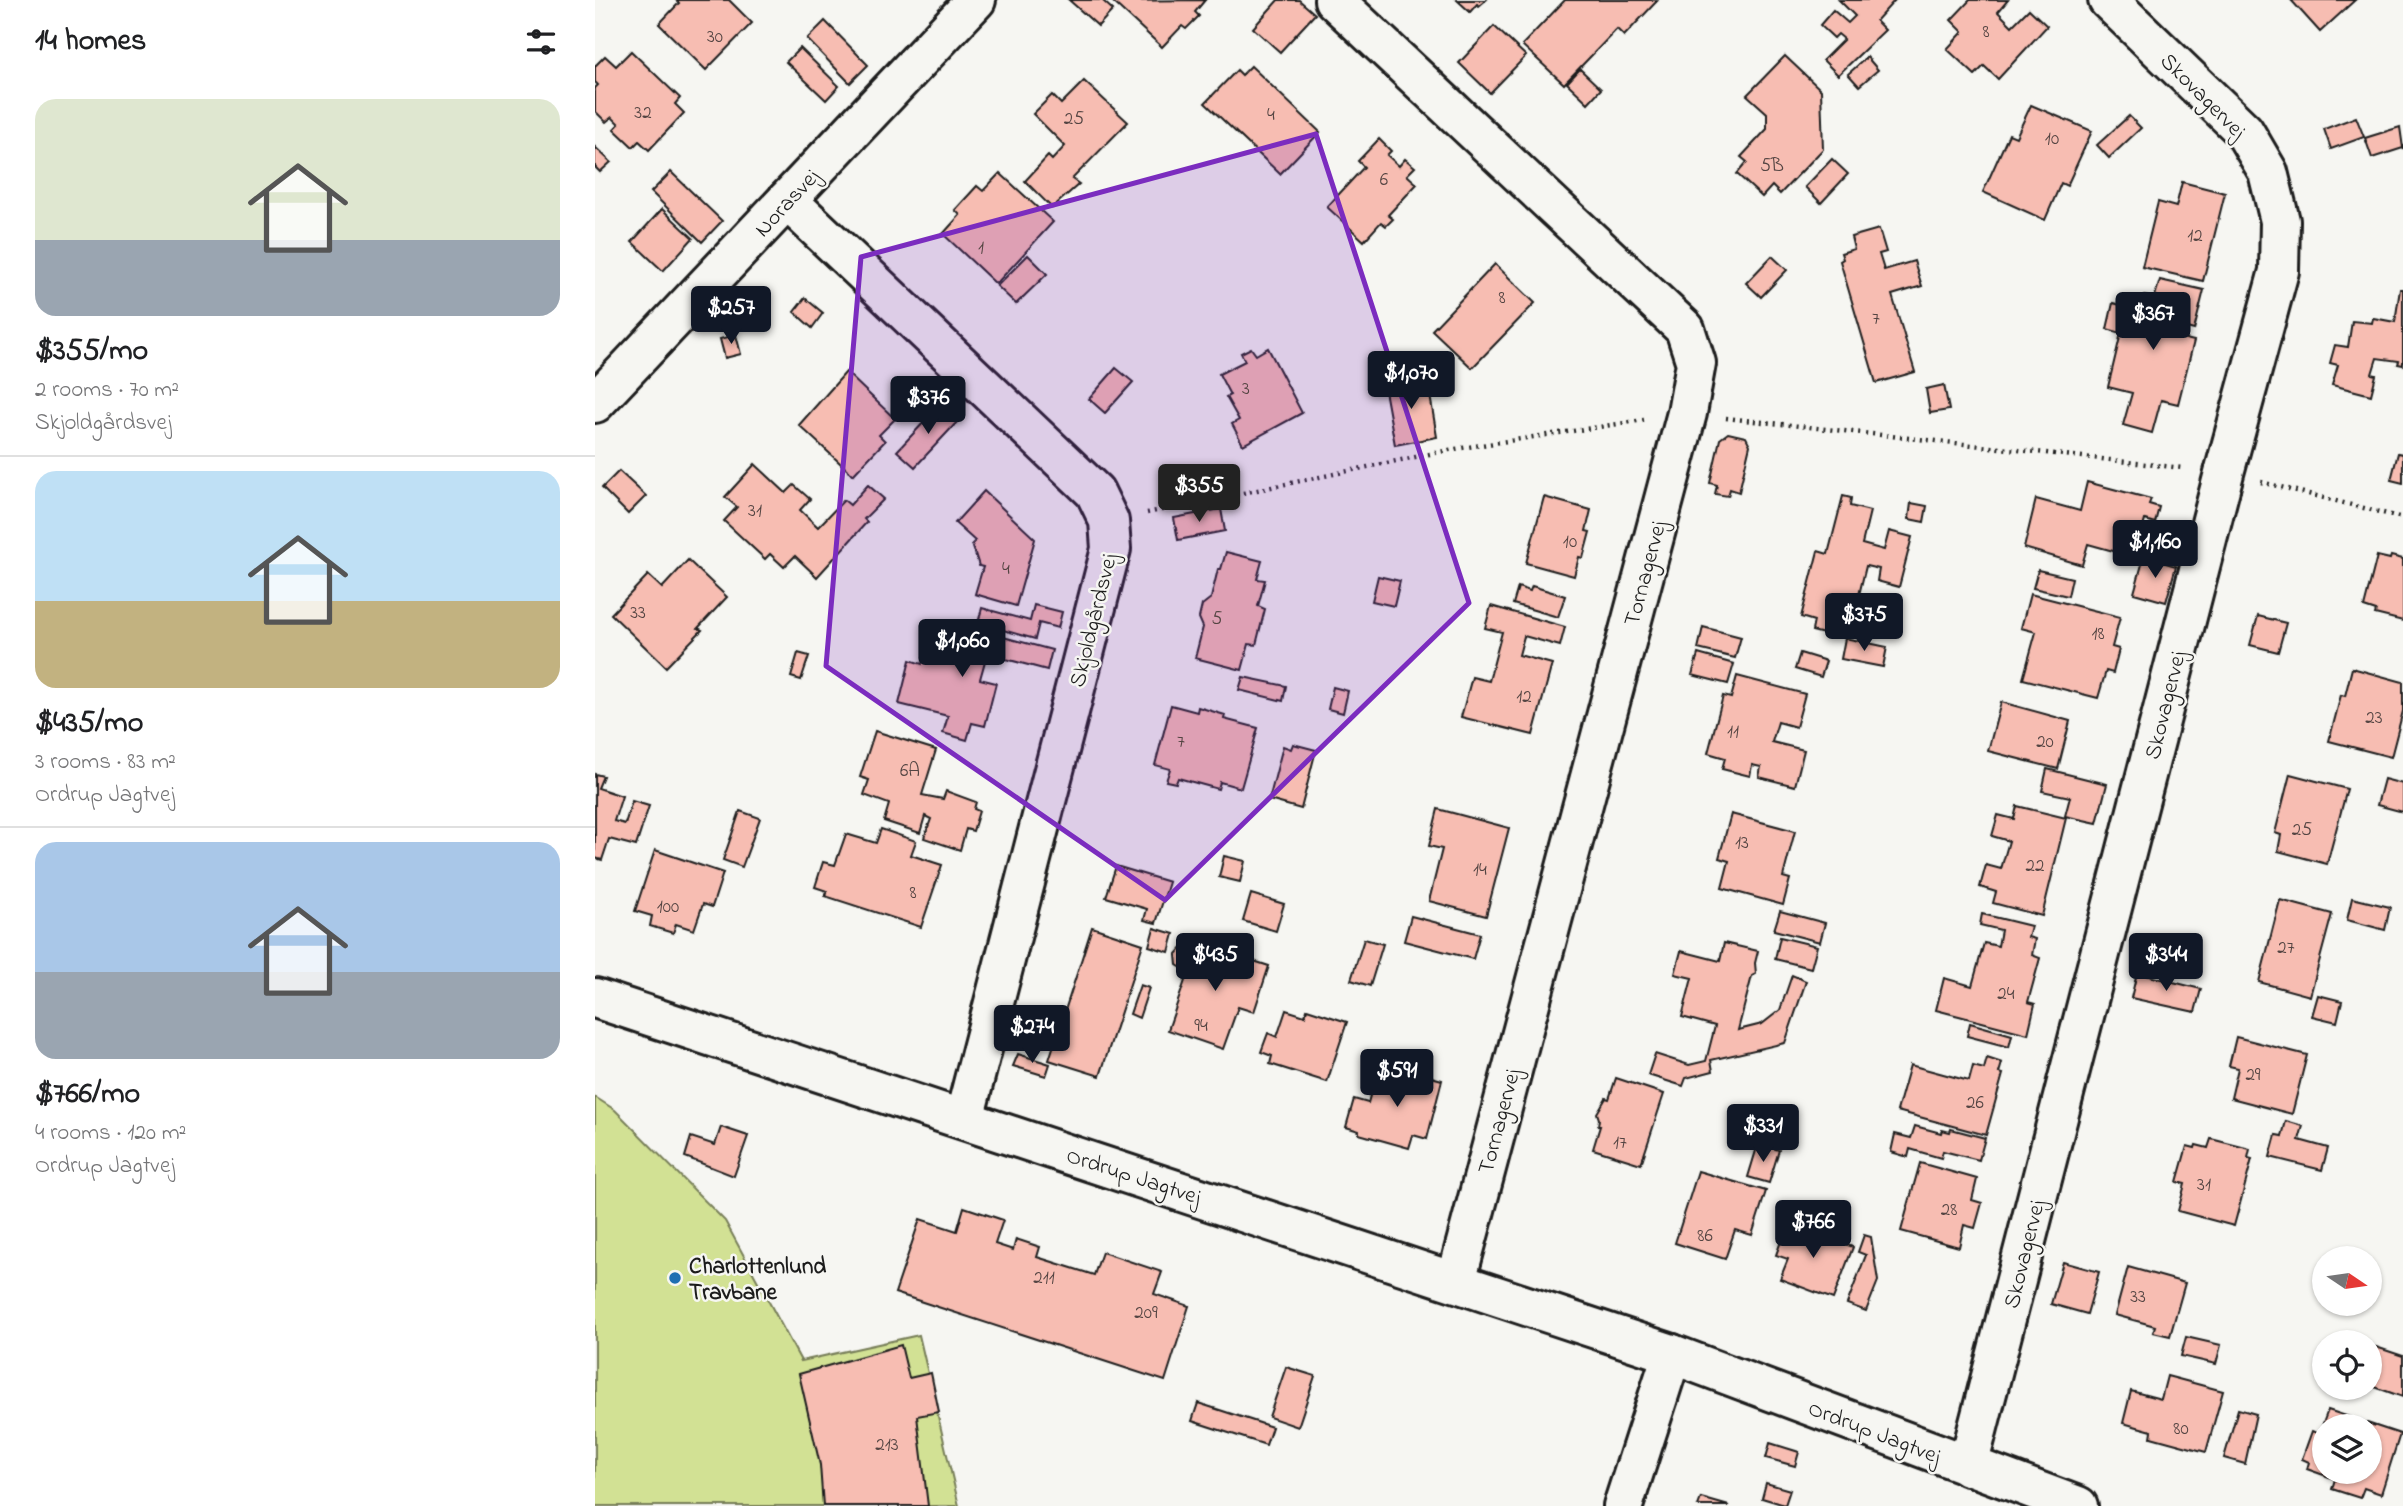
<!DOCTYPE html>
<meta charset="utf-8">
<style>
body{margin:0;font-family:"Indie Flower",sans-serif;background:#f6f6f6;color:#202124;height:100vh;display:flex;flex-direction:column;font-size:26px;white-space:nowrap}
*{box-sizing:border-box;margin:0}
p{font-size:23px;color:#757577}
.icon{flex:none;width:38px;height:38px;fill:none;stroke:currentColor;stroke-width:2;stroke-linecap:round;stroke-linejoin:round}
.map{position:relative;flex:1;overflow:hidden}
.sheet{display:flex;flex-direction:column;background:#fff;width:595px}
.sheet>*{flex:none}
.needle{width:46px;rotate:103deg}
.tools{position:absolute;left:1717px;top:1246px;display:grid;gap:14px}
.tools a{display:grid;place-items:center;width:70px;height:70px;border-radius:50%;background:#fff;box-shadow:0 2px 5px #0004;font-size:35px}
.price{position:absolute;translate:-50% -60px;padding:0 16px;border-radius:7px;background:#111827;color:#fff;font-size:23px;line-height:46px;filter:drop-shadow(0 2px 4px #0008)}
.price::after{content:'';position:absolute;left:50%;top:42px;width:21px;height:16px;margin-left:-10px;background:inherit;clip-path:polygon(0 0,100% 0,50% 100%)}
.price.selected{background:#222;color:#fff}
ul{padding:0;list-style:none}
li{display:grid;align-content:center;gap:14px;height:371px;padding:0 35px}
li+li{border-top:2px solid #e0e0e0}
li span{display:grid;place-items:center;height:217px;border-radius:21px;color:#555}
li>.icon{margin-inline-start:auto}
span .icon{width:126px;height:126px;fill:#fffc;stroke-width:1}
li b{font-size:30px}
h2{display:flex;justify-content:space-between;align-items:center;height:84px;padding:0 35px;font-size:30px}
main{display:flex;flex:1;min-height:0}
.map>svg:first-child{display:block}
.green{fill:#d2e194;stroke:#777e58;stroke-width:2}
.building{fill:#f7bdb2;stroke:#1c1c1c;stroke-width:2;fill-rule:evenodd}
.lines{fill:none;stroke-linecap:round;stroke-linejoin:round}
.street-casing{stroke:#1c1c1c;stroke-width:44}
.secondary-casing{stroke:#1c1c1c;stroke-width:44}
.path{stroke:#1c1c1c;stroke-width:4.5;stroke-dasharray:2 5;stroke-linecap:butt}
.street{stroke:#f6f6f2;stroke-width:38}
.secondary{stroke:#f6f6f2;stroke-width:38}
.marked{fill:#7b2cbf;fill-opacity:0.2;stroke:#7b2cbf;stroke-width:5;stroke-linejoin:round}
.poi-dot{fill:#1f6fb2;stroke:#f6f6f2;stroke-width:2.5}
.labels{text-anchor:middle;stroke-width:5;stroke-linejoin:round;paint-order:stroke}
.number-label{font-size:19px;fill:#534442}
.street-label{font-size:23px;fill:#1c1c1c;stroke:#f6f6f2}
.poi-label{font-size:23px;font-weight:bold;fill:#1c1c1c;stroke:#f6f6f2;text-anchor:start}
</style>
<main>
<section class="sheet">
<h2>14 homes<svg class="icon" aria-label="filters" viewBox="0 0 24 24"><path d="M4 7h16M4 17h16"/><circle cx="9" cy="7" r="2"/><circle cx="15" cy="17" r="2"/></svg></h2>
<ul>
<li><span style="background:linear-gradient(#dfe7d0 65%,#9aa5b1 0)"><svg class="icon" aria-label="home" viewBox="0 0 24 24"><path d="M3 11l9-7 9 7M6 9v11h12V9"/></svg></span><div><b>$355/mo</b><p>2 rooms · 70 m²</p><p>Skjoldgårdsvej</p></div></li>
<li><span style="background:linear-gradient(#bfe0f5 60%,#c2b280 0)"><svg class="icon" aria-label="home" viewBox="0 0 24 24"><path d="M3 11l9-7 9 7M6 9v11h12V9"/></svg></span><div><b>$435/mo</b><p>3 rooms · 83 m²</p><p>Ordrup Jagtvej</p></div></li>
<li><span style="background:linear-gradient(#a9c7e8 60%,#9aa5b1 0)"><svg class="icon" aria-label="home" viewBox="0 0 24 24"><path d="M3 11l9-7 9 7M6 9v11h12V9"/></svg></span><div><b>$766/mo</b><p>4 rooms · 120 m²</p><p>Ordrup Jagtvej</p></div></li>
</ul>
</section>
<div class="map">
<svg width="1808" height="1506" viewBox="0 0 1808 1506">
<rect width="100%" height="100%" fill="#f6f6f2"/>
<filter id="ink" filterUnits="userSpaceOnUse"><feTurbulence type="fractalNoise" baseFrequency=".0143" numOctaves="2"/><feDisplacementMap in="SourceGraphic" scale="14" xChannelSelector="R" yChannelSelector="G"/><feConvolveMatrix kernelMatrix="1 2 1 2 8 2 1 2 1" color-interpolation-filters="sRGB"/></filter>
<g filter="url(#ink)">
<polygon class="green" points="0,1097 20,1110 130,1221 206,1361 324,1335 364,1506 0,1506"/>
<g class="building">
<polygon points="81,0 134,0 157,23 111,70 64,24 84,3"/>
<polygon points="474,0 507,0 518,10 503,26"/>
<polygon points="610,0 600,12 604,16 591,29 587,26 567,47 517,1"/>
<polygon points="683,0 704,0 720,14 685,52 658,28"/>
<polygon points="862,0 891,0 884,6 882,4 875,12"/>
<polygon points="970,0 1063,0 1029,36 1022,29 969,84 927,45"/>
<polygon points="1244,0 1300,0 1281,21 1290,30 1243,75 1228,60 1249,39 1243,34 1239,38 1225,25 1238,10 1253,23 1260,16"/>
<polygon points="1375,0 1413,0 1403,12 1417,26 1434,9 1452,26 1403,79 1389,66 1380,75 1352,49 1368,32 1356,20"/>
<polygon points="1696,0 1760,0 1725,32"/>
<polygon points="230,21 273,65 255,83 212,39"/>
<polygon points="899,26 931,56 895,93 864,63"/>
<polygon points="205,48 244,86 231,100 191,62"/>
<polygon points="36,51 85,98 80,104 89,113 54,150 44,141 38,147 19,129 24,124 17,117 11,122 0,111 0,88 3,85 0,82 0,66 10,56 21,66"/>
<polygon points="1190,56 1226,90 1228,149 1185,194 1177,186 1167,197 1142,174 1152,162 1146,157 1172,129 1172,113 1152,95"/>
<polygon points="1272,57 1283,70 1264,86 1253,74"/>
<polygon points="656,66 725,132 685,174 610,103 642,70 647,75"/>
<polygon points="985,69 1006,89 993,103 972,83"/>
<polygon points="489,81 533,122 477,179 484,184 457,208 430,181 453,156 457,160 470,146 438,114 457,95 466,104"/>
<polygon points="1436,105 1497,131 1472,186 1466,183 1450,220 1388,192 1414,134 1421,137"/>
<polygon points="1534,116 1546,128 1514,158 1502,145"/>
<polygon points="1761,117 1769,137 1736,149 1729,129"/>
<polygon points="1805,127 1808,148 1777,158 1770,138"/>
<polygon points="784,139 796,151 792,155 804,166 810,159 820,167 812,175 822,184 793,215 798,219 791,226 786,222 769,241 732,207 769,167 763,161"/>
<polygon points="0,147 16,162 5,172 0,167"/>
<polygon points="1237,159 1253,174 1226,203 1210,187"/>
<polygon points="76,172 127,221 107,242 56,192"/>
<polygon points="405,173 458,222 401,284 348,234 365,215 360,210 382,186 388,191"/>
<polygon points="1587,182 1630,193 1608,281 1547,267 1563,202 1581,207"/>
<polygon points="67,209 98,238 68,271 37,242"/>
<polygon points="1284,229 1291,252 1284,254 1289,270 1319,261 1327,286 1297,295 1320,372 1281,383 1245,261 1248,259 1246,253 1259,249 1256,237"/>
<polygon points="433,255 452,274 421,304 402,286"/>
<polygon points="1177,256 1192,270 1166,297 1151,283"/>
<polygon points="900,264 940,303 877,368 837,330"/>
<polygon points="1565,280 1609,290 1599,330 1544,315 1541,327 1599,341 1583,404 1566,400 1557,433 1528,425 1537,393 1513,387 1526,333 1512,329 1518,303 1545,310 1549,296 1563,299 1564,297 1560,296"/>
<polygon points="1805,289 1808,289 1808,365 1803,364 1804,361 1782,358 1777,374 1781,375 1776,395 1737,385 1743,365 1735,363 1740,345 1753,347 1757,321 1777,323 1778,318 1800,322"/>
<polygon points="210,298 228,313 217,328 199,312"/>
<polygon points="141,335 146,354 130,358 125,339"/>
<polygon points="656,348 661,355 673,348 707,413 648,445 637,424 644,420 631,397 635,395 624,374 650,361 646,353"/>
<polygon points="521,368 538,382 510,413 494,399"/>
<polygon points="251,372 300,419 284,435 290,441 258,475 204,425"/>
<polygon points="832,377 842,437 800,445 789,385"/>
<polygon points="1349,385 1354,410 1335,413 1331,389"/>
<polygon points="346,404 364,420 320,467 302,451"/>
<polygon points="1133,433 1151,437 1155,445 1144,492 1135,489 1133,496 1120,494 1122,485 1115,483 1125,439"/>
<polygon points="1803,453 1808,454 1808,483 1796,480"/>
<polygon points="160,464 191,493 199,485 215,499 205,510 223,527 249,500 255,505 273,485 289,499 269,519 272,522 222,577 200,556 189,567 175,554 170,559 129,521 142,507 130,497"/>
<polygon points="24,471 51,496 33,514 7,488"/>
<polygon points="1492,482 1556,499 1554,504 1564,507 1560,523 1550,520 1540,557 1493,544 1487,565 1429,548 1441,499 1485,511"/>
<polygon points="389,491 440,539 421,606 380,594 388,567 384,566 377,544 380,541 360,523"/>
<polygon points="1248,496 1256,498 1255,506 1275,511 1267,544 1289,550 1294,531 1317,537 1304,587 1282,581 1284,569 1271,566 1255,632 1240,627 1237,636 1217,631 1219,621 1206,617 1223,551 1233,554"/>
<polygon points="949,497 996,510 991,531 995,532 988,558 984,557 979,576 931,563"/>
<polygon points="1316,503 1332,506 1329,522 1314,519"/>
<polygon points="626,509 630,531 583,540 579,518"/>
<polygon points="631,552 667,561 662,579 670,580 663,606 670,609 661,645 654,644 647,670 600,658 608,627 604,618 607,605 616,598 623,569 626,569"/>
<polygon points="1782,556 1795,559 1796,556 1808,559 1808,621 1780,614 1781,611 1769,607"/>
<polygon points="1549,557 1581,566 1571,602 1539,593"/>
<polygon points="93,560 132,597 103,628 107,630 71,667 16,614 53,575 67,588"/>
<polygon points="1443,570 1477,578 1473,596 1438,588"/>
<polygon points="783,576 805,581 799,606 777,601"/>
<polygon points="937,586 970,596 963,617 918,604 923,587 935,591"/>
<polygon points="1435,594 1525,617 1517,647 1524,649 1518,673 1511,671 1503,698 1428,679 1441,632 1426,628"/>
<polygon points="439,605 467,612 463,628 444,623 440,639 383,623 387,608 435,621"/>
<polygon points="896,606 970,627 965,646 929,636 924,655 957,664 938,735 866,717 877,677 894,681 907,632 890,628"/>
<polygon points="1663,616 1691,623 1683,652 1655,645"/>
<polygon points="1108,627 1146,637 1140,658 1103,649"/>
<polygon points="336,631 373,641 371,648 388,653 393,633 457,650 452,670 392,654 385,679 401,683 390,726 377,723 372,740 348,733 353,716 304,704 315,660 327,664"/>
<polygon points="1250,638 1292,647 1288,667 1246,659"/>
<polygon points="203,653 214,656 206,680 196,677"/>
<polygon points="1205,653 1231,661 1226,677 1200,669"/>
<polygon points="1103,654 1139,664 1133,684 1097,675"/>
<polygon points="1757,668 1808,682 1808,711 1796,757 1734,741 1746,695 1750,696"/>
<polygon points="1142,676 1210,694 1201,727 1183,722 1177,742 1209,750 1200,786 1164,777 1166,767 1157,765 1155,776 1127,769 1130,758 1113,753 1128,696 1136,698"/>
<polygon points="648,677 691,686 688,701 644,690"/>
<polygon points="738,687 753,691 748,713 733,709"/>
<polygon points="1406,702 1475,721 1463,769 1393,751"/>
<polygon points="576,705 602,712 603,707 630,715 629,719 663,728 646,788 625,782 623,789 583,778 581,783 571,781 575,769 560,765"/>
<polygon points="280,731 341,750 327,795 348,799 351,791 381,802 379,809 384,811 378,831 371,829 365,850 329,838 336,819 330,816 325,833 289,821 294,804 269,795 274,780 265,777"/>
<polygon points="698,744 721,750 706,809 674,800 688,746 696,749"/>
<polygon points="1452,769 1512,784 1502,823 1470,816 1475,797 1447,791"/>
<polygon points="0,774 8,776 3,788 27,796 19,821 30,824 37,801 54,806 41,846 14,839 7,860 0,858"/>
<polygon points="1695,774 1752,789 1732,864 1683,851 1686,835 1680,833"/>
<polygon points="1789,779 1808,784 1808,812 1782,805"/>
<polygon points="1422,806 1471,818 1447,916 1398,903 1401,892 1385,887 1391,865 1406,869 1414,841 1397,836 1403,815 1419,819"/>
<polygon points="843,809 914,828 891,916 834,901 847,849 834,846"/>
<polygon points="145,811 165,818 147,867 128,860"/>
<polygon points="1136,814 1200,831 1188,877 1195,879 1188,905 1127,888 1134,861 1124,858"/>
<polygon points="286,829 321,841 316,855 347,865 326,927 230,896 232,891 220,887 228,862 240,865 251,834 281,843"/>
<polygon points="60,850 128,873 117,907 108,904 99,930 81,924 78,933 55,926 57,916 40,911"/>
<polygon points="629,856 650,861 645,882 624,877"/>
<polygon points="521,866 574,882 561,923 549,920 552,909 511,897"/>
<polygon points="656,894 689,904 681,931 648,921"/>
<polygon points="1757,898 1795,907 1790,930 1752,920"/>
<polygon points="1685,900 1737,914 1715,996 1664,982"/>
<polygon points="1185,911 1230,923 1225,942 1179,930"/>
<polygon points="1387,914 1436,926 1433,937 1440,939 1437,955 1445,958 1433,1002 1440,1004 1433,1034 1341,1010 1349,978 1377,986 1389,943 1403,946 1406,930 1385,925"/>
<polygon points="816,916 885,934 878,959 809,941"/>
<polygon points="497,927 548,944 505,1076 454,1060"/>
<polygon points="559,928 579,934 574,952 554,946"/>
<polygon points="1185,937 1222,946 1216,968 1180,959"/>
<polygon points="769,939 788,944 775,986 756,980"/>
<polygon points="603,943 674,966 659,1012 643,1007 628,1049 573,1030 593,972 582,965 581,955 589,946 602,946"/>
<polygon points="1129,943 1163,951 1160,963 1161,974 1157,976 1143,1030 1167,1024 1185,1010 1197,975 1211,981 1190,1043 1116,1060 1118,1071 1091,1078 1088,1086 1053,1075 1060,1054 1094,1065 1111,1061 1120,1026 1087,1017 1097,978 1080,974 1086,951 1125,961"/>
<polygon points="1542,973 1606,989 1600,1012 1536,998"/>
<polygon points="545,985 554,988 544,1018 535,1014"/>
<polygon points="1723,995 1747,1001 1742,1022 1717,1016"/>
<polygon points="712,1009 752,1022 732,1082 675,1064 677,1056 666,1052 673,1033 682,1037 691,1010 710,1016"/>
<polygon points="1375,1023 1417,1035 1414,1047 1372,1036"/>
<polygon points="1641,1037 1712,1055 1697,1114 1636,1098 1643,1068 1634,1066"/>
<polygon points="423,1054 455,1064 451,1076 418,1066"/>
<polygon points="1392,1058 1407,1063 1404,1073 1408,1074 1391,1135 1302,1111 1315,1065 1374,1081 1378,1066 1389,1069"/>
<polygon points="808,1069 847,1080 832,1139 818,1135 814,1148 764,1134 764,1131 751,1127 759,1099 773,1103 780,1077 804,1084"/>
<polygon points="1021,1078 1069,1094 1046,1164 998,1149 1005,1126 1003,1126 1004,1119 1002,1113 1011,1098 1014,1099"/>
<polygon points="1691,1121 1708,1126 1704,1140 1733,1148 1727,1170 1675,1157 1681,1135 1687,1136"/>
<polygon points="1320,1126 1346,1133 1347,1130 1355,1132 1356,1129 1390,1138 1384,1160 1348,1151 1346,1158 1315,1149 1313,1157 1296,1152 1300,1134 1316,1138"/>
<polygon points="126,1127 153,1136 139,1176 90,1157 96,1137 120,1145"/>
<polygon points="1616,1139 1655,1149 1653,1158 1657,1159 1639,1226 1583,1211 1590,1184 1582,1182 1592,1146 1600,1148 1601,1145 1613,1148"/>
<polygon points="1163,1144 1184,1150 1174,1183 1153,1177"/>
<polygon points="1325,1163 1382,1179 1377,1200 1387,1203 1380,1228 1369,1225 1364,1247 1306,1231"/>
<polygon points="1103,1171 1171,1191 1157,1235 1140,1230 1130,1259 1080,1243"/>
<polygon points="369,1207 408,1220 400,1244 418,1250 421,1239 445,1247 442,1257 499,1275 507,1252 567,1272 559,1294 594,1306 570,1381 300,1293 325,1219 362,1231"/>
<polygon points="1193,1222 1258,1247 1238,1299 1185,1279 1193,1259 1181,1255"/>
<polygon points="1269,1235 1276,1237 1283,1281 1271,1311 1252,1304 1271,1255 1263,1252"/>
<polygon points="1468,1262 1504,1272 1492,1314 1456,1304"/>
<polygon points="1533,1267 1590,1283 1575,1336 1558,1332 1560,1326 1520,1315"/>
<polygon points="1591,1337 1626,1345 1621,1364 1586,1356"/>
<polygon points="306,1345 314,1378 336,1373 344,1412 322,1416 333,1506 228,1506 225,1465 204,1374"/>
<polygon points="1781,1347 1808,1356 1808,1397 1774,1385 1774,1366"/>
<polygon points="691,1367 720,1376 703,1427 674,1417"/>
<polygon points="1572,1376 1628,1391 1611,1452 1556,1437 1557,1431 1528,1423 1536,1391 1566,1399"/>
<polygon points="603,1403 677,1427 671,1445 597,1421"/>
<polygon points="1643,1409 1661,1414 1650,1464 1629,1458"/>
<path d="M1733,1410L1805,1434L1786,1494L1769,1488L1765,1498L1737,1489L1740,1479L1712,1469L1714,1462L1707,1459L1717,1431L1724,1434ZM1729,1426H1774V1472H1729Z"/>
<polygon points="1175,1443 1204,1452 1200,1466 1171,1458"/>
<polygon points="1171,1483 1195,1490 1190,1505 1167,1498"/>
<polygon points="1106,1498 1134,1506 1103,1506"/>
</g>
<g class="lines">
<defs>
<g id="street">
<polyline points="739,0 1090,329 1101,363 1092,413 861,1281"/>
<polyline points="192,200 500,492 514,521 516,549 369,1119"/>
<polyline points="0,403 381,0"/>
<polyline points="1373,1466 1629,473 1684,271 1685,221 1673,172 1649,131 1513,0"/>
<polyline points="1028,1506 1077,1354"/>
</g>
<polyline id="secondary" points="0,998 1077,1354 1483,1506"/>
</defs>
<use href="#street" class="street-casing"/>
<use href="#secondary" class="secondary-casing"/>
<g class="path">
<polyline points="1131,418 1588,468"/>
<polyline points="1666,482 1808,518"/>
<polyline points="552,513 854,450 1049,420"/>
</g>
<use href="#street" class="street"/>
<use href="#secondary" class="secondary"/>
</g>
</g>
<path class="marked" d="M721,134L874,603L570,900L231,666L266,257Z"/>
<circle class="poi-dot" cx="80" cy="1278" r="7"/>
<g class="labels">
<g class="number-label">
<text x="1391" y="37">8</text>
<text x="120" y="42">30</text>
<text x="48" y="118">32</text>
<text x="676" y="120">4</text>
<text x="479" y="124">25</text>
<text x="1457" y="144">10</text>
<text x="1177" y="171">5B</text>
<text x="789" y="185">6</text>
<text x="1600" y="241">12</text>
<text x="386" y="253">1</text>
<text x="907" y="303">8</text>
<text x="1281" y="324">7</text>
<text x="651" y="394">3</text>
<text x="160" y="516">31</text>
<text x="975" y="547">10</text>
<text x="411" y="574">4</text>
<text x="43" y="618">33</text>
<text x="622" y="624">5</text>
<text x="1503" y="639">18</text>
<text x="929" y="702">12</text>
<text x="1779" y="723">23</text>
<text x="1138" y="737">11</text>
<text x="586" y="747">7</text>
<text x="1450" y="747">20</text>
<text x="315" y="776">6A</text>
<text x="1707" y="835">25</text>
<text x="1147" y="848">13</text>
<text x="1440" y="871">22</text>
<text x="885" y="875">14</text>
<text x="318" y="898">8</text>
<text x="73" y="912">100</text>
<text x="1691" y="953">27</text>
<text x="1411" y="999">24</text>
<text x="606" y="1031">94</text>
<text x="1658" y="1080">29</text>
<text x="1380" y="1108">26</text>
<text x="1025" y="1148">17</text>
<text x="1609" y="1190">31</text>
<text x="1354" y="1215">28</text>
<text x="1110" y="1241">86</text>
<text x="449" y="1283">211</text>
<text x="1543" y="1302">33</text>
<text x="551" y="1318">209</text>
<text x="1586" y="1434">80</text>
<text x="292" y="1450">213</text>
</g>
<g class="street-label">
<text transform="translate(1609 95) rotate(45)" y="8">Skovagervej</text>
<text transform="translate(191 202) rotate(-47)" y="8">Norasvej</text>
<text transform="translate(1049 573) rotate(-75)" y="8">Tornagervej</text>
<text transform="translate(497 620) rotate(-76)" y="8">Skjoldgårdsvej</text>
<text transform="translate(1569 705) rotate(-76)" y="8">Skovagervej</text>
<text transform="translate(903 1121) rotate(-75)" y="8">Tornagervej</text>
<text transform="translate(539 1175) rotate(18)" y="8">Ordrup Jagtvej</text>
<text transform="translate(1428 1254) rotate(-76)" y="8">Skovagervej</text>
<text transform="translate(1280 1431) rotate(21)" y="8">Ordrup Jagtvej</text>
</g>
<g class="poi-label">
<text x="94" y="1273">Charlottenlund<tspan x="94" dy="26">Travbane</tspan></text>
</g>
</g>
</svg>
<div class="tools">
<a><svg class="needle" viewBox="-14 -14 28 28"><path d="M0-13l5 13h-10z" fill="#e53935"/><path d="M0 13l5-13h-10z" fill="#757577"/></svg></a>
<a><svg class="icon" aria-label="locate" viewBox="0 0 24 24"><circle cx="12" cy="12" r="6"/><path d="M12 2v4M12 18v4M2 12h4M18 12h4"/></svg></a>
<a><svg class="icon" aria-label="layers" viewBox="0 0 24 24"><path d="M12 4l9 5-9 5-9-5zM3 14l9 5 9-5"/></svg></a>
</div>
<b class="price" style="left:136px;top:346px">$257</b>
<b class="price" style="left:1558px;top:352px">$367</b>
<b class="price" style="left:816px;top:411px">$1,070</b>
<b class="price" style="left:333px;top:436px">$376</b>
<b class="price selected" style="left:604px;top:524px">$355</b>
<b class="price" style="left:1560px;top:580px">$1,160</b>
<b class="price" style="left:1269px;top:653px">$375</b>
<b class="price" style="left:367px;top:679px">$1,060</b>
<b class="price" style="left:620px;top:993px">$435</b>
<b class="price" style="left:1571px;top:993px">$344</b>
<b class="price" style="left:437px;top:1065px">$274</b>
<b class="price" style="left:802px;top:1109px">$591</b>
<b class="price" style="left:1168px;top:1164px">$331</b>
<b class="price" style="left:1218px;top:1260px">$766</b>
</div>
</main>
